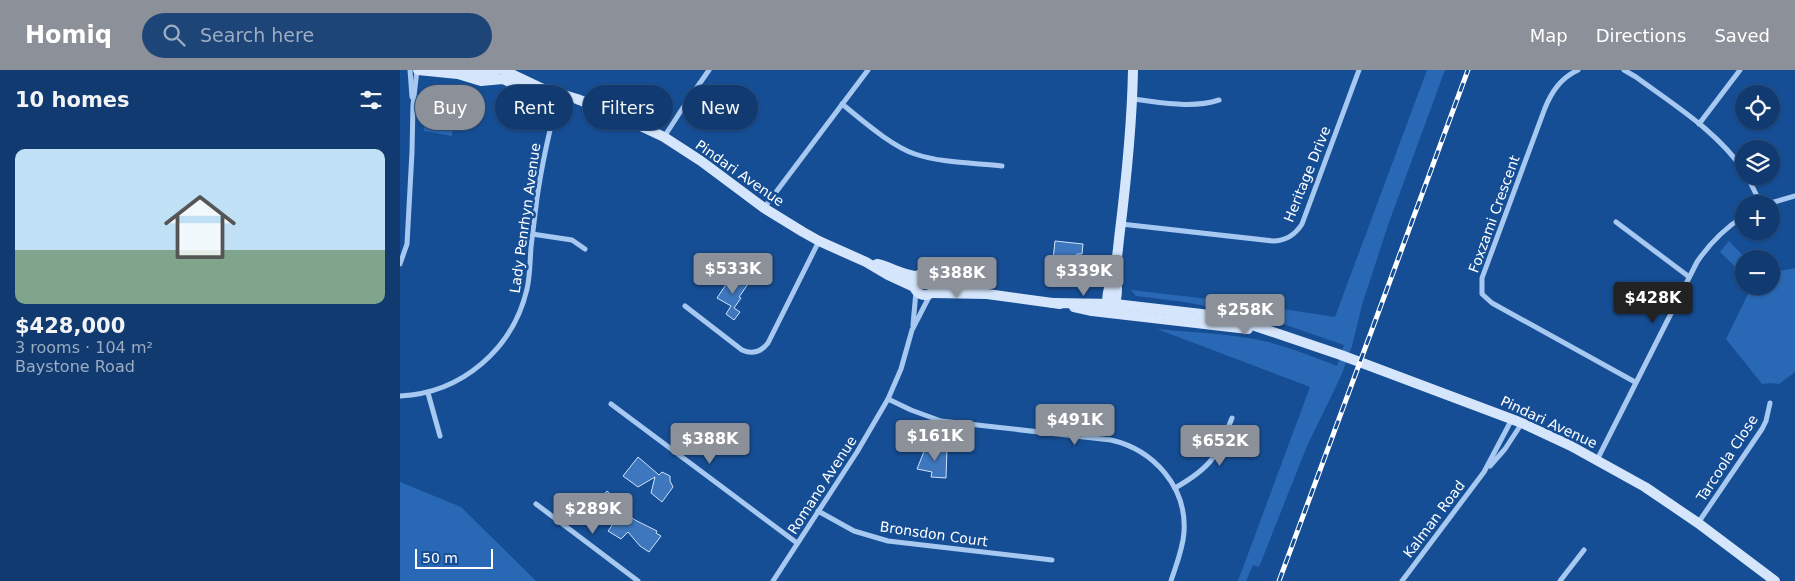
<!DOCTYPE html>
<meta charset="utf-8">
<style>
body{margin:0;font-family:"DejaVu Sans",sans-serif;background:#1e4578;color:#f1f3f6;height:100vh;display:flex;flex-direction:column;font-size:19px;white-space:nowrap}
*{box-sizing:border-box;margin:0}
p{font-size:16px;color:#9cadc3}
.icon{flex:none;width:28px;height:28px;fill:none;stroke:currentColor;stroke-width:2;stroke-linecap:round;stroke-linejoin:round}
.map{position:relative;flex:1;overflow:hidden}
.sheet{display:flex;flex-direction:column;background:#103a70;width:400px}
.sheet>*{flex:none}
.banner{position:absolute;left:15px;top:15px;width:475px;height:45px;display:flex;gap:10px}
.buttons{position:absolute;left:1335px;top:15px;display:grid;gap:10px}
.buttons a{display:grid;place-items:center;width:45px;height:45px;border-radius:50%;background:#103a70;box-shadow:0 1px 4px #0004,0 0 0 1px #305483;font-size:25px}
.scale{position:absolute;left:15px;bottom:12px;width:78px;box-sizing:border-box;padding-left:5px;border:2px solid #fff;border-top:0;font-size:14px;line-height:18px;white-space:nowrap;color:#fff;-webkit-text-stroke:4px #164e95;paint-order:stroke}
.price{position:absolute;translate:-50% -42px;padding:0 11px;border-radius:5px;background:#8c9099;color:#fff;font-size:16px;line-height:32px;filter:drop-shadow(0 1px 2px #0008)}
.price::after{content:'';position:absolute;left:50%;top:30px;width:15px;height:11px;margin-left:-8px;background:inherit;clip-path:polygon(0 0,100% 0,50% 100%)}
.price.on{background:#222;color:#fff}
ul{padding:0;list-style:none}
li{display:grid;align-content:center;gap:10px;height:265px;padding:0 15px}
li span{display:grid;place-items:center;height:155px;border-radius:10px;color:#555}
li>.icon{margin-inline-start:auto}
span .icon{width:90px;height:90px;fill:#fffc;stroke-width:1}
li b{font-size:21px}
h2{display:flex;justify-content:space-between;align-items:center;height:60px;padding:0 15px;font-size:21px}
.chip{padding:0 18px;border-radius:22px;background:#103a70;box-shadow:0 1px 4px #0004,0 0 0 1px #305483;font-size:18px;line-height:45px}
.chip.on{background:#8c9099;color:#fff}
header{display:flex;align-items:center;gap:30px;box-sizing:border-box;height:70px;padding:0 25px;background:#8c9099;color:#fff}
header strong{font-size:24px}
nav{display:flex;gap:28px;margin-inline-start:auto;font-size:18px}
.search{width:350px;height:45px;background:#1e4578;display:flex;align-items:center;gap:12px;box-sizing:border-box;padding:0 18px;border-radius:28px;color:#9cadc3;font-size:19px}
main{display:flex;flex:1;min-height:0}
.map>svg:first-child{display:block}
.green{fill:#2968b4}
.building{fill:#3e77bd;stroke:#cee3fc}
.lines{fill:none;stroke-linecap:round;stroke-linejoin:round}
.street{stroke:#a7c9f1;stroke-width:5}
.secondary{stroke:#d5e6fc;stroke-width:10}
.rail-casing{stroke:#fff;stroke-width:5}
.rail{stroke:#164e95;stroke-width:3;stroke-dasharray:9;stroke-linecap:butt}
.labels{text-anchor:middle;stroke-width:5;stroke-linejoin:round;paint-order:stroke}
.street-label{font-size:14px;fill:#fff;stroke:#164e95}
</style>
<header>
<strong>Homiq</strong>
<div class="search"><svg class="icon" aria-label="search" viewBox="0 0 24 24"><circle cx="10" cy="10" r="6"/><path d="M15 15l6 6"/></svg>Search here</div>
<nav><a>Map</a><a>Directions</a><a>Saved</a></nav>
</header>
<main>
<section class="sheet">
<h2>10 homes<svg class="icon" aria-label="filters" viewBox="0 0 24 24"><path d="M4 7h16M4 17h16"/><circle cx="9" cy="7" r="2"/><circle cx="15" cy="17" r="2"/></svg></h2>
<ul>
<li><span style="background:linear-gradient(#bfe0f5 65%,#7fa58c 0)"><svg class="icon" aria-label="home" viewBox="0 0 24 24"><path d="M3 11l9-7 9 7M6 9v11h12V9"/></svg></span><div><b>$428,000</b><p>3 rooms · 104 m²</p><p>Baystone Road</p></div></li>
</ul>
</section>
<div class="map">
<svg width="1395" height="511" viewBox="0 0 1395 511">
<rect width="100%" height="100%" fill="#164e95"/>
<g class="green">
<path d="M1027,0H1045L988,155L962,235L952,276L941,306L907,376L859,497L853,495L846,511H838L910,317L757,259C794,263 831,263 868,272C891,278 914,287 937,296L944,275L860,246L784,232L736,226L731,220L851,234L935,247Z"/>
<polygon points="28,16 56,19 52,66 24,61 24,21"/>
<polygon points="1329,171 1346,189 1344,189 1344,205 1320,182"/>
<polygon points="1395,198 1395,302 1379,314 1371,313 1362,314 1326,269 1352,216 1371,216 1371,203"/>
<polygon points="0,412 61,437 136,511 0,511"/>
</g>
<g class="building">
<polygon points="655,171 683,174 682,184 677,184 676,189 673,189 670,212 651,209"/>
<polygon points="333,204 348,214 339,227 341,228 334,238 340,242 334,250 326,244 331,236 317,228"/>
<polygon points="538,378 547,379 546,408 531,407 532,402 517,399 525,379 538,380"/>
<polygon points="238,387 259,405 262,402 270,406 270,411 273,417 262,432 251,423 255,407 238,417 223,406"/>
<polygon points="207,421 216,429 213,434 235,450 257,461 256,463 261,466 249,482 240,476 228,462 221,469 208,461 218,447 200,451 190,442"/>
</g>
<g class="lines">
<g class="street">
<polyline points="10,0 12,27"/>
<path d="M1178,0C1161,8 1152,21 1145,38L1082,208V224L1092,233L1235,312"/>
<path d="M1224,0L1236,7C1274,35 1317,61 1344,101"/>
<path d="M732,29C760,32 791,39 819,30"/>
<path d="M442,34C462,50 491,76 515,84C541,93 575,93 602,96"/>
<polyline points="1299,54 1340,0"/>
<polyline points="264,67 286,33 309,0"/>
<polyline points="1347,106 1361,134"/>
<polyline points="1367,134 1395,126"/>
<polyline points="364,138 468,0"/>
<polyline points="1216,152 1288,206"/>
<path d="M721,154L873,171C886,171 895,165 902,154L959,0"/>
<polyline points="132,164 172,170 185,179"/>
<polyline points="0,194 7,174 12,82 13,35 17,0"/>
<path d="M285,236L342,280C353,285 361,282 368,273L419,171"/>
<polyline points="513,255 516,221"/>
<polyline points="28,323 40,366"/>
<path d="M0,326C62,323 113,279 127,219C130,206 130,191 131,177C133,161 135,144 137,128C142,93 150,58 159,24"/>
<path d="M488,329L511,340L541,351L711,370C754,380 787,417 784,462C783,479 776,495 771,511"/>
<polyline points="211,334 397,473"/>
<path d="M1197,390L1297,192C1310,173 1325,158 1344,146"/>
<polyline points="1090,396 1105,379 1122,353"/>
<path d="M775,418C812,397 817,386 832,348"/>
<polyline points="136,434 238,511"/>
<polyline points="418,441 454,461 488,471 652,490"/>
<polyline points="1298,453 1362,359 1366,351 1370,333"/>
<polyline points="373,511 457,382 488,329 501,299 512,260 530,225"/>
<polyline points="1002,511 1084,402 1112,349"/>
<polyline points="1160,511 1184,480"/>
</g>
<g class="secondary">
<polyline points="18,0 58,4 97,0"/>
<polyline points="103,0 141,18 177,29 213,43 264,67 301,91 364,138 403,162 419,171 466,192 488,205 514,217"/>
<polyline points="58,4 81,11 103,9 118,16 134,18"/>
<path d="M477,194C491,197 504,206 518,206"/>
<circle cx="525" cy="214" r="11"/>
<polyline points="536,211 547,215 577,221"/>
<polyline points="533,223 587,224 660,234"/>
<polyline points="653,233 715,234 810,245 843,252 941,285 1122,353 1171,376 1245,417 1298,453 1375,511"/>
<polyline points="674,237 692,241 848,259"/>
<path d="M713,238C719,226 717,211 715,199"/>
<path d="M709,240C704,226 711,213 715,199C717,190 718,179 719,169C726,113 732,56 733,0"/>
</g>
<defs>
<polyline id="rail" points="879,511 1068,0"/>
</defs>
<use href="#rail" class="rail-casing"/>
<use href="#rail" class="rail"/>
</g>
<g class="labels">
<g class="street-label">
<text transform="translate(340 103) rotate(35)" y="5">Pindari Avenue</text>
<text transform="translate(907 104) rotate(-68)" y="5">Heritage Drive</text>
<text transform="translate(1094 144) rotate(-70)" y="5">Foxzami Crescent</text>
<text transform="translate(125 148) rotate(-82)" y="5">Lady Penrhyn Avenue</text>
<text transform="translate(1149 352) rotate(25)" y="5">Pindari Avenue</text>
<text transform="translate(1327 388) rotate(-57)" y="5">Tarcoola Close</text>
<text transform="translate(422 415) rotate(-57)" y="5">Romano Avenue</text>
<text transform="translate(1034 449) rotate(-53)" y="5">Kalman Road</text>
<text transform="translate(534 464) rotate(8)" y="5">Bronsdon Court</text>
</g>
</g>
</svg>
<div class="buttons">
<a><svg class="icon" aria-label="locate" viewBox="0 0 24 24"><circle cx="12" cy="12" r="6"/><path d="M12 2v4M12 18v4M2 12h4M18 12h4"/></svg></a>
<a><svg class="icon" aria-label="layers" viewBox="0 0 24 24"><path d="M12 4l9 5-9 5-9-5zM3 14l9 5 9-5"/></svg></a>
<a>+</a>
<a>−</a>
</div>
<div class="scale">50 m</div>
<b class="price" style="left:333px;top:225px">$533K</b>
<b class="price" style="left:684px;top:227px">$339K</b>
<b class="price" style="left:557px;top:229px">$388K</b>
<b class="price on" style="left:1253px;top:254px">$428K</b>
<b class="price" style="left:845px;top:266px">$258K</b>
<b class="price" style="left:675px;top:376px">$491K</b>
<b class="price" style="left:535px;top:392px">$161K</b>
<b class="price" style="left:310px;top:395px">$388K</b>
<b class="price" style="left:820px;top:397px">$652K</b>
<b class="price" style="left:193px;top:465px">$289K</b>
<div class="banner">
<a class="chip on">Buy</a>
<a class="chip">Rent</a>
<a class="chip">Filters</a>
<a class="chip">New</a>
</div>
</div>
</main>
